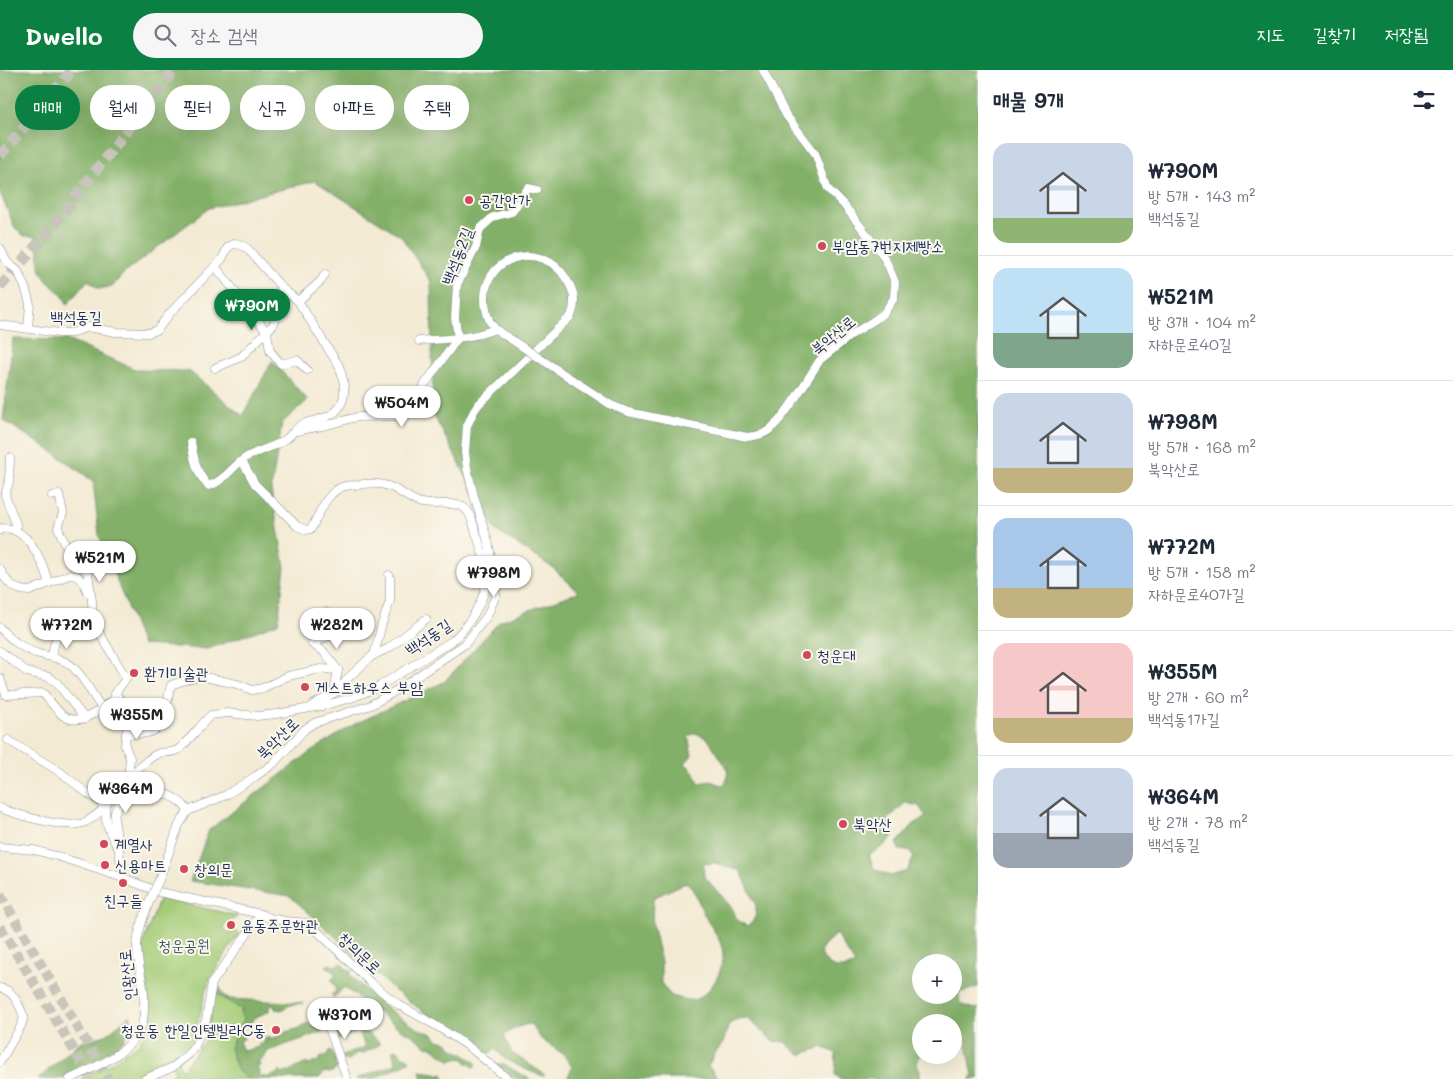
<!DOCTYPE html>
<html lang="ko">
<meta charset="utf-8">
<style>
body{margin:0;font-family:Mali,"Poor Story",sans-serif;background:#f6f6f7;color:#1f2937;height:100vh;display:flex;flex-direction:column;font-size:19px;white-space:nowrap}
*{box-sizing:border-box;margin:0}
p{font-size:16px;color:#747a83}
.icon{flex:none;width:28px;height:28px;fill:none;stroke:currentColor;stroke-width:2;stroke-linecap:round;stroke-linejoin:round}
.map{position:relative;flex:1;overflow:hidden}
.sheet{display:flex;flex-direction:column;background:#fff;width:475px}
.sheet>*{flex:none}
.top-card{position:absolute;left:15px;top:15px;width:475px;height:45px;display:flex;gap:10px}
.fabs{position:absolute;left:912px;top:884px;display:grid;gap:10px}
.fabs a{display:grid;place-items:center;width:50px;height:50px;border-radius:50%;background:#fff;box-shadow:0 5px 20px #0002;font-size:25px}
.price{position:absolute;translate:-50% -42px;padding:0 11px;border-radius:18px;background:#fff;color:#222;font-size:16px;line-height:32px;filter:drop-shadow(0 1px 2px #0008)}
.price::after{content:'';position:absolute;left:50%;top:30px;width:15px;height:11px;margin-left:-8px;background:inherit;clip-path:polygon(0 0,100% 0,50% 100%)}
.price.current{background:#0b8043;color:#fff}
ul{padding:0;list-style:none}
li{display:flex;align-items:center;gap:15px;height:125px;padding:0 15px}
li+li{border-top:1px solid #e0e1e3}
li span{display:grid;place-items:center;flex:none;width:140px;height:100px;border-radius:15px;color:#555}
li>.icon{margin-inline-start:auto}
span .icon{width:60px;height:60px;fill:#fffc;stroke-width:1}
li b{font-size:21px}
h2{display:flex;justify-content:space-between;align-items:center;height:60px;padding:0 15px;font-size:21px}
.tag{padding:0 18px;border-radius:22px;background:#fff;box-shadow:0 5px 20px #0002;font-size:18px;line-height:45px}
.tag.current{background:#0b8043;color:#fff}
header{display:flex;align-items:center;gap:30px;box-sizing:border-box;height:70px;padding:0 25px;background:#0b8043;color:#fff}
header strong{font-size:24px}
nav{display:flex;gap:28px;margin-inline-start:auto;font-size:18px}
.search{width:350px;height:45px;background:#f6f6f7;display:flex;align-items:center;gap:12px;box-sizing:border-box;padding:0 18px;border-radius:28px;color:#747a83;font-size:19px}
main{display:flex;flex:1;min-height:0}
.map>svg:first-child{display:block}
.green{fill:#a4cc77;stroke:#607e6a}
.forest{fill:#83b068;stroke:#4f7063;fill-rule:evenodd}
.lines{fill:none;stroke-linecap:round;stroke-linejoin:round}
.major-tunnel{stroke:#c8c5bc;stroke-width:10;stroke-dasharray:10 5;stroke-linecap:butt}
.highway-tunnel{stroke:#c8c5bc;stroke-width:11;stroke-dasharray:11 5.5;stroke-linecap:butt}
.minor-casing{stroke:#878c98;stroke-width:9}
.minor{stroke:#fff;stroke-width:8}
.minor-bridge-casing{stroke:#878c98;stroke-width:9;stroke-linecap:butt}
.minor-bridge{stroke:#fff;stroke-width:8}
.poi-dot{fill:#d1495b;stroke:#fbf7ec;stroke-width:2}
.labels{text-anchor:middle;stroke-width:4;stroke-linejoin:round;paint-order:stroke}
.poi-label{font-size:16px;fill:#1b2f5e;stroke:#fbf7ec;text-anchor:start}
.street-label{font-size:16px;fill:#1b2f5e;stroke:#fbf7ec}
.park-label{font-size:16px;fill:#3d5664;stroke:#fbf7ec}
</style>
<header>
<strong>Dwello</strong>
<div class="search"><svg class="icon" aria-label="search" viewBox="0 0 24 24"><circle cx="10" cy="10" r="6"/><path d="M15 15l6 6"/></svg>장소 검색</div>
<nav><a>지도</a><a>길찾기</a><a>저장됨</a></nav>
</header>
<main>
<div class="map">
<svg width="978" height="1009" viewBox="0 0 978 1009">
<rect width="100%" height="100%" fill="#fbf7ec"/>
<filter id="ink" filterUnits="userSpaceOnUse"><feTurbulence type="fractalNoise" baseFrequency=".02" numOctaves="2"/><feDisplacementMap in="SourceGraphic" scale="10" xChannelSelector="R" yChannelSelector="G"/><feConvolveMatrix kernelMatrix="1 2 1 2 8 2 1 2 1" color-interpolation-filters="sRGB"/></filter>
<filter id="wash" filterUnits="userSpaceOnUse"><feTurbulence type="fractalNoise" baseFrequency=".0096" numOctaves="4" result="noise"/><feDisplacementMap in="SourceGraphic" scale="20" xChannelSelector="R" yChannelSelector="G"/><feGaussianBlur stdDeviation="1.12" result="paint"/><feColorMatrix in="noise" values="0 0 0 0 0 0 0 0 0 0 0 0 0 0 0 0 0 1.4 0 .05"/><feComposite in="paint" operator="in"/></filter>
<g filter="url(#wash)">
<rect width="100%" height="100%" fill="#f3ead3"/>
<polygon class="green" points="160,828 238,846 223,857 228,863 234,859 239,864 214,902 206,919 194,969 177,990 182,1000 206,969 215,923 244,941 241,945 244,949 230,978 238,1001 249,1009 159,1009 175,1003 172,993 134,1009 81,1009 107,995 139,974 147,956 148,914 144,894 143,873"/>
<g class="forest">
<path d="M0,0H978V917L959,923L960,934L974,939L978,938V1009H970L973,1006L966,970L959,962H954V952H921V985L916,992L920,1000V1009H841L835,1005L836,983L822,977L800,985L785,972L773,971L747,948L738,949L729,954L723,973L714,985L708,996L719,1009H563L568,1007L572,997L563,984L541,969L531,954C523,954 510,960 504,966L512,983L544,1004V1006C539,1006 508,992 504,988C501,985 498,982 495,979L487,985L463,962L425,943L394,920L290,826L190,811L209,760L309,683L353,655L444,612L500,551L579,522L553,498L495,460L433,344L431,212L401,166L315,111L209,138L124,203L113,216L99,219L88,210L67,235C64,224 58,222 50,214C39,203 36,189 40,174L35,166H24L15,158L0,123ZM696,663L708,669L727,698L728,707L723,716L711,711L699,713L694,702L685,693L692,685L688,666ZM905,733L919,736L926,747L914,754L897,773L899,780H910L914,787L907,801L891,806L874,799L869,785L886,774L894,765L887,750ZM715,793L741,801L756,836L755,849L747,856L737,850L733,839L704,806L703,794ZM687,812C696,824 697,828 703,842C709,856 722,868 723,884C724,900 710,926 693,930C687,931 677,927 671,926L661,913V893L652,854L653,828ZM836,864L855,894C838,902 827,899 820,881L825,874ZM921,892H954V925H921Z"/>
<polygon points="13,269 67,270 137,300 189,301 243,346 272,291 308,330 282,353 271,420 285,497 278,553 208,579 142,575 99,465 93,411 53,382 3,350"/>
<path d="M341,893L344,895L343,899L346,898L351,901L350,905C371,925 392,944 417,958C426,963 433,961 439,971H445L450,974L451,978C459,981 470,988 477,994L475,997H473L469,993H466L465,989L454,988L451,991L430,976L428,977L409,963L403,961L344,917L334,928L331,925L336,921V917L331,911L336,904L326,896L330,894L334,896Z"/>
<path d="M220,917L223,925L229,929L303,933C295,934 287,935 282,940L275,939L274,935L269,936V941L254,948L250,954H245L240,960L244,969L239,971L243,981L259,977V974L265,972L264,969L269,967L270,969L285,964V962L301,958V956L308,953L312,957L321,956L322,962L268,981L264,988L258,991L260,996L257,997L261,1008L265,1006L266,1008L279,1003L280,1001L281,1004L285,1003L307,993L308,995L320,990V988L327,985L328,982L331,981L334,986L337,999L330,1003L325,1002L319,1008L314,1009H249L238,1001L230,978L244,949L240,942L243,940L215,923Z"/>
<polygon points="336,939 379,972 379,975 362,984 358,983 349,990 343,990 341,986 365,977 359,961 337,970 329,946 331,941"/>
<polygon points="130,945 133,954 122,972 94,992 60,1009 38,1009 80,972 106,965"/>
<polygon points="395,979 399,981 402,987 405,986 409,989 409,992 376,1008 356,1009 396,994 392,981"/>
<polygon points="503,994 530,1009 516,1009 497,995"/>
<polygon points="420,1001 443,1004 445,1009 423,1009"/>
</g>
</g>
<g filter="url(#ink)">
<g class="lines">
<g class="major-tunnel">
<polyline points="0,824 108,1009"/>
<polyline points="0,856 91,1009"/>
</g>
<g class="highway-tunnel">
<polyline points="0,86 72,0"/>
<polyline points="0,217 49,161 174,0"/>
</g>
<defs>
<g id="minor">
<polyline points="0,178 7,192 18,201 26,220 30,234 28,258"/>
<polyline points="215,196 267,262 270,281 281,294 297,290 307,300"/>
<polyline points="298,231 321,211 325,204"/>
<path d="M0,255L59,263H72L87,257L116,262L148,263L157,260L171,242L222,189L228,177L236,173L247,178L282,218L298,231L339,296C344,310 348,326 338,339C331,349 314,349 303,354C296,357 292,365 286,369C274,378 257,380 245,388C232,397 224,411 209,416C196,404 194,388 191,372"/>
<path d="M419,271C444,269 471,269 495,259"/>
<polyline points="215,298 241,287 273,255 278,245 282,218"/>
<path d="M556,299L611,335L628,342L747,367C753,366 760,366 766,362C783,352 808,308 820,290L851,265L876,249L884,243L894,228L895,212L888,195L882,184L844,135L828,119L815,83L786,45L763,0"/>
<polyline points="296,361 327,355 357,347 406,346 414,337 425,314 458,268 455,248 457,215 476,177 480,159 493,147 512,142 528,118 537,120"/>
<polyline points="10,388 9,412 5,425 16,454 16,461"/>
<polyline points="52,426 59,424 63,443 58,458 65,474 72,485 88,503 92,531 93,552 126,608 115,624 126,635 131,649 126,664 125,676 130,688 128,709"/>
<path d="M0,460L2,458C5,459 11,458 14,460C33,468 43,494 49,513"/>
<path d="M0,499C6,512 14,521 30,521L69,505L77,506L84,514L88,523"/>
<polyline points="327,542 335,563 312,574 323,581 338,600 334,623"/>
<path d="M0,558C12,570 22,579 39,584C49,587 59,587 69,594C83,604 91,624 102,638"/>
<polyline points="0,581 27,602 49,607 57,613 85,649"/>
<polyline points="374,585 382,554 390,531 390,508 389,505"/>
<path d="M52,586C53,581 54,574 56,570C64,559 80,554 93,552"/>
<path d="M0,608L6,625L43,623C49,630 55,638 61,644C80,660 101,638 117,627"/>
<polyline points="313,635 339,620 347,609 372,586 389,578 426,549"/>
<path d="M126,664C133,664 140,664 147,663C168,660 166,631 171,615L185,610L200,606L237,614L252,620L263,618L288,606L321,599L338,600"/>
<path d="M0,738C18,745 64,759 83,753C91,750 98,743 105,738L98,730L87,723L60,702L8,670"/>
<polyline points="0,777 34,780 60,787 123,808 159,822 261,844 270,848 285,851 309,853 371,913 399,935 435,955 468,976 508,1009"/>
<path d="M119,780C112,767 105,755 105,740C105,727 145,690 157,684C164,681 172,684 179,679C191,669 200,655 211,645L227,643L257,646L276,644L322,636L351,628L378,617L452,571C466,559 485,531 486,512C487,496 481,476 475,460C473,453 471,442 463,437C450,430 432,437 418,432C407,428 398,419 388,416C378,413 368,413 358,415C353,415 347,415 342,417C326,423 319,445 311,459L306,460L297,456L255,414L242,391"/>
<path d="M123,808L114,748C118,712 173,715 188,741"/>
<path d="M159,810L179,755L188,741L226,725L256,706L273,694L305,659L314,653L371,635L397,620L465,574L487,546L496,525L495,516L489,475L474,426L467,398L465,382L467,356L474,341L479,334L571,246C576,233 575,223 567,210C542,166 476,187 486,239C487,246 490,254 496,259C500,263 507,267 512,270"/>
<path d="M0,918C14,920 19,935 24,947L21,956L0,992"/>
<polyline points="322,938 347,1009"/>
<path d="M70,1009C95,997 133,983 142,954C145,945 144,933 144,924C142,907 137,891 137,874C138,859 145,844 150,830"/>
<polyline points="145,1009 173,997 188,985 195,976 206,950 212,913 261,844"/>
</g>
</defs>
<use href="#minor" class="minor-casing"/>
<use href="#minor" class="minor"/>
<defs>
<g id="minor-bridge">
<polyline points="512,270 556,299"/>
<polyline points="150,830 159,810"/>
</g>
</defs>
<use href="#minor-bridge" class="minor-bridge-casing"/>
<use href="#minor-bridge" class="minor-bridge"/>
</g>
</g>
<g class="poi-dot">
<circle cx="469" cy="130" r="5"/>
<circle cx="822" cy="176" r="5"/>
<circle cx="807" cy="585" r="5"/>
<circle cx="134" cy="603" r="5"/>
<circle cx="305" cy="617" r="5"/>
<circle cx="843" cy="754" r="5"/>
<circle cx="104" cy="774" r="5"/>
<circle cx="105" cy="795" r="5"/>
<circle cx="184" cy="799" r="5"/>
<circle cx="123" cy="813" r="5"/>
<circle cx="231" cy="855" r="5"/>
<circle cx="276" cy="960" r="5"/>
</g>
<g class="labels">
<g class="poi-label">
<text x="479" y="136">공간안가</text>
<text x="832" y="182">부암동7번지제빵소</text>
<text x="817" y="591">청운대</text>
<text x="144" y="609">환기미술관</text>
<text x="315" y="623">게스트하우스 부암</text>
<text x="853" y="760">북악산</text>
<text x="114" y="780">계열사</text>
<text x="115" y="801">신용마트</text>
<text x="194" y="805">창의문</text>
<text x="123" y="836" text-anchor="middle">친구들</text>
<text x="241" y="861">윤동주문학관</text>
<text x="266" y="966" text-anchor="end">청운동 한일인텔빌라C동</text>
</g>
<g class="street-label">
<text transform="translate(457 186) rotate(-69)" y="6">백석동2길</text>
<text x="76" y="253">백석동길</text>
<text transform="translate(833 265) rotate(-39)" y="6">북악산로</text>
<text transform="translate(428 567) rotate(-34)" y="6">백석동길</text>
<text transform="translate(277 668) rotate(-44)" y="6">북악산로</text>
<text transform="translate(360 883) rotate(43)" y="6">창의문로</text>
<text transform="translate(127 905) rotate(-96)" y="6">인왕산로</text>
</g>
<g class="park-label">
<text x="184" y="881">청운공원</text>
</g>
</g>
</svg>
<div class="fabs">
<a>+</a>
<a>−</a>
</div>
<b class="price current" style="left:252px;top:261px">₩790M</b>
<b class="price" style="left:402px;top:358px">₩504M</b>
<b class="price" style="left:100px;top:513px">₩521M</b>
<b class="price" style="left:494px;top:528px">₩798M</b>
<b class="price" style="left:67px;top:580px">₩772M</b>
<b class="price" style="left:337px;top:580px">₩282M</b>
<b class="price" style="left:137px;top:670px">₩355M</b>
<b class="price" style="left:126px;top:744px">₩364M</b>
<b class="price" style="left:345px;top:970px">₩370M</b>
<div class="top-card">
<a class="tag current">매매</a>
<a class="tag">월세</a>
<a class="tag">필터</a>
<a class="tag">신규</a>
<a class="tag">아파트</a>
<a class="tag">주택</a>
</div>
</div>
<section class="sheet">
<h2>매물 9개<svg class="icon" aria-label="filters" viewBox="0 0 24 24"><path d="M4 7h16M4 17h16"/><circle cx="9" cy="7" r="2"/><circle cx="15" cy="17" r="2"/></svg></h2>
<ul>
<li><span style="background:linear-gradient(#c9d6e8 75%,#8fb573 0)"><svg class="icon" aria-label="home" viewBox="0 0 24 24"><path d="M3 11l9-7 9 7M6 9v11h12V9"/></svg></span><div><b>₩790M</b><p>방 5개 · 143 m²</p><p>백석동길</p></div></li>
<li><span style="background:linear-gradient(#bfe0f5 65%,#7fa58c 0)"><svg class="icon" aria-label="home" viewBox="0 0 24 24"><path d="M3 11l9-7 9 7M6 9v11h12V9"/></svg></span><div><b>₩521M</b><p>방 3개 · 104 m²</p><p>자하문로40길</p></div></li>
<li><span style="background:linear-gradient(#c9d6e8 75%,#c2b280 0)"><svg class="icon" aria-label="home" viewBox="0 0 24 24"><path d="M3 11l9-7 9 7M6 9v11h12V9"/></svg></span><div><b>₩798M</b><p>방 5개 · 168 m²</p><p>북악산로</p></div></li>
<li><span style="background:linear-gradient(#a9c7e8 70%,#c2b280 0)"><svg class="icon" aria-label="home" viewBox="0 0 24 24"><path d="M3 11l9-7 9 7M6 9v11h12V9"/></svg></span><div><b>₩772M</b><p>방 5개 · 158 m²</p><p>자하문로40가길</p></div></li>
<li><span style="background:linear-gradient(#f6c9c9 75%,#c2b280 0)"><svg class="icon" aria-label="home" viewBox="0 0 24 24"><path d="M3 11l9-7 9 7M6 9v11h12V9"/></svg></span><div><b>₩355M</b><p>방 2개 · 60 m²</p><p>백석동1가길</p></div></li>
<li><span style="background:linear-gradient(#c9d6e8 65%,#9aa5b1 0)"><svg class="icon" aria-label="home" viewBox="0 0 24 24"><path d="M3 11l9-7 9 7M6 9v11h12V9"/></svg></span><div><b>₩364M</b><p>방 2개 · 78 m²</p><p>백석동길</p></div></li>
</ul>
</section>
</main>
